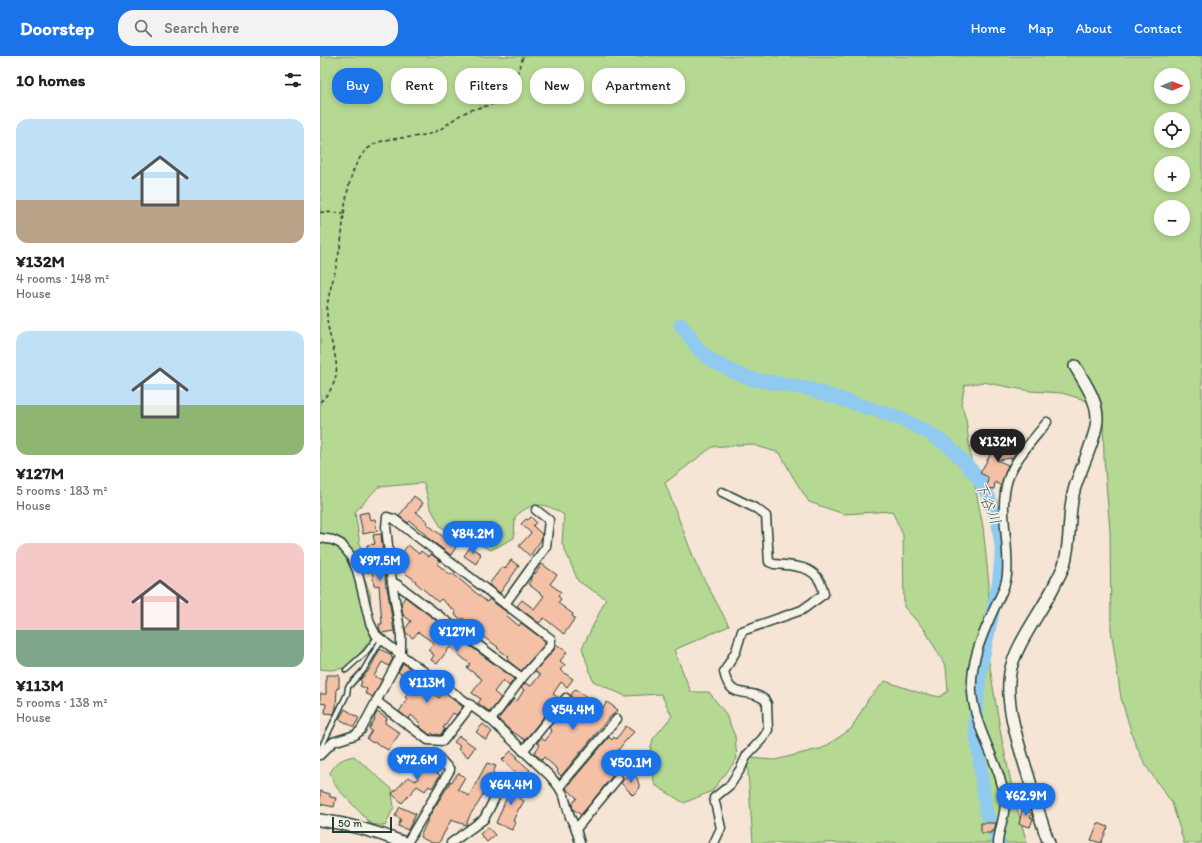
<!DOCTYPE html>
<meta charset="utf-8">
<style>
body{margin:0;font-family:Itim,"Klee One",sans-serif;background:#f2f2f2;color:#202124;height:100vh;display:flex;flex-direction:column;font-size:15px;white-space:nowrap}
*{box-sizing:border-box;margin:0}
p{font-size:13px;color:#757577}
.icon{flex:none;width:22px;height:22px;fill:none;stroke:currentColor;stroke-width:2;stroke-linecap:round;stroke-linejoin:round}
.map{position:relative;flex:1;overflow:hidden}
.side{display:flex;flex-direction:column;background:#fff;width:320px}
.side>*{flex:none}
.banner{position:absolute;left:12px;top:12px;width:380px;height:36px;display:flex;gap:8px}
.needle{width:26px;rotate:89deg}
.fabs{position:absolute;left:834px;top:12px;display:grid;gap:8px}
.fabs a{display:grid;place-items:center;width:36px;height:36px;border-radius:50%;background:#fff;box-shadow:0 2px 6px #0003;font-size:20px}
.scale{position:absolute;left:12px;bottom:10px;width:60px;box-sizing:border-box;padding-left:4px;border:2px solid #1f3d34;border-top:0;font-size:11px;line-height:14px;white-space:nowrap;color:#1f3d34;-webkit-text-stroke:3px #f7f3e8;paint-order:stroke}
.price{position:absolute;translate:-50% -34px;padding:0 9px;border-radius:14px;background:#1a73e8;color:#fff;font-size:13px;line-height:26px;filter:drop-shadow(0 1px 2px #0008)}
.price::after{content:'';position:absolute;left:50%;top:24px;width:12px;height:9px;margin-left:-6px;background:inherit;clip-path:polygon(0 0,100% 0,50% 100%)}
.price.on{background:#222;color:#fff}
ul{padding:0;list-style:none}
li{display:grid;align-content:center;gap:8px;height:212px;padding:0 16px}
li span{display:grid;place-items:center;height:124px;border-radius:12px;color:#555}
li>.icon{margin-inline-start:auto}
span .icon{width:72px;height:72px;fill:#fffc;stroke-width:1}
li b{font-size:17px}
h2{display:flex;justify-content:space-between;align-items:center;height:48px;padding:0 16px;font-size:17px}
.pill{padding:0 14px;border-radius:16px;background:#fff;box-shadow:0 2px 6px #0003;font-size:14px;line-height:36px}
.pill.on{background:#1a73e8;color:#fff}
header{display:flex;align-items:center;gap:24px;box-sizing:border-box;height:56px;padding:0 20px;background:#1a73e8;color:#fff}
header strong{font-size:19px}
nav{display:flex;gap:22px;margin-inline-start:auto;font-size:14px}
.search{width:280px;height:36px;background:#f2f2f2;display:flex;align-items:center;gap:10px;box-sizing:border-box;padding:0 14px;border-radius:16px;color:#757577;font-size:15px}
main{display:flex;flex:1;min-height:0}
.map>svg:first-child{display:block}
.green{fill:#b5d892;stroke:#6a8a63;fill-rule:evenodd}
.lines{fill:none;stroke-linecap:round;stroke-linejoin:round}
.river{stroke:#91caf0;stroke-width:14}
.building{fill:#f4c0a6;stroke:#1f3d34}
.lane-casing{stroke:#1f3d34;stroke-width:7}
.street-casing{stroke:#1f3d34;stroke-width:11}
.secondary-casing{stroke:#1f3d34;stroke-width:14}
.path{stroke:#1f3d34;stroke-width:1.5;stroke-dasharray:4 3;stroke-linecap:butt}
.lane{stroke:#f7f3e8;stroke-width:4}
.street{stroke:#f7f3e8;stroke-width:8}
.secondary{stroke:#f7f3e8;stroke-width:11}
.labels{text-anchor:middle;stroke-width:3;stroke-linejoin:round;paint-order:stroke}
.water-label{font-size:15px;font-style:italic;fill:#36595a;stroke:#f7f3e8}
</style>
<header>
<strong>Doorstep</strong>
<div class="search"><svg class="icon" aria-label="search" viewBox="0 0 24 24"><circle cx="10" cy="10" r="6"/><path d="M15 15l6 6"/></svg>Search here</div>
<nav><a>Home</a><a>Map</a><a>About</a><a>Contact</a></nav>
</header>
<main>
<section class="side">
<h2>10 homes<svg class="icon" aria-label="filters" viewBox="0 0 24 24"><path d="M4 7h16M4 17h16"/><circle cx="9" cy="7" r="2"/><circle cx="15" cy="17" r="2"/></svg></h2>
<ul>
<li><span style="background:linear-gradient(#bfe0f5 65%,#b9a48a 0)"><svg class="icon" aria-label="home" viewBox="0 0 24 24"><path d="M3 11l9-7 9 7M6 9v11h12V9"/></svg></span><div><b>¥132M</b><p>4 rooms · 148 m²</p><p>House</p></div></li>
<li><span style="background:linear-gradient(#bfe0f5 60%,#8fb573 0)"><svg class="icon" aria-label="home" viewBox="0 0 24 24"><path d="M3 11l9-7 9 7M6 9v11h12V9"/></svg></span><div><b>¥127M</b><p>5 rooms · 183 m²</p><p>House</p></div></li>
<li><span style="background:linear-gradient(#f6c9c9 70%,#7fa58c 0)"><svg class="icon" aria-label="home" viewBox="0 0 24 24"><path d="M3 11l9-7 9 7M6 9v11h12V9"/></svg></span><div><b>¥113M</b><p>5 rooms · 138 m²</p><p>House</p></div></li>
</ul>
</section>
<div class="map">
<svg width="882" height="787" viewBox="0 0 882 787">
<rect width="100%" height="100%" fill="#f6e4d4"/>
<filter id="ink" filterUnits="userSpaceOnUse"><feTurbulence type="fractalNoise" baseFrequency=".025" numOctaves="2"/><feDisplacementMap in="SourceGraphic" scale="8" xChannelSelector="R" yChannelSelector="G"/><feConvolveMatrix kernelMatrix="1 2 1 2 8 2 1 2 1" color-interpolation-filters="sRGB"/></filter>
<g filter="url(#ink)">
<g class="green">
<path d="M0,0H882V787H864L852,747L826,710L814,685L801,642L791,573L790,475L784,402L783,365L765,344L742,337L710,335L663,326L645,329L641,348L646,363L653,420L663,471L669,528L667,594L681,679L695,745L707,787H433L427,702L455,704L503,692L531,673L549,642L565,625L597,636L620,641L628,635L626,611L605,574L584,551L583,479L572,455L524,458L489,446L473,421L460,397L430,388L392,391L345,427L376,508L409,570L354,594L371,636H389L405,657L415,680L417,703L392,735L364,747L335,729L328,703L333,683L352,660L341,638L305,640L273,625L262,592L286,543L258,525L242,487L244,459C225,446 212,445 195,461L194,482L171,494L121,471L110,451L104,427L58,431L35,456L42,501L37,504L50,537L53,580L39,599L25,612L11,614L0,613ZM841,19H863V41H841ZM841,63H863V85H841ZM841,107H863V129H841ZM841,151H863V173H841Z"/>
<path d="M34,700L73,734L72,738L74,751L65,770L51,768L17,732L10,717C17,705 21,703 34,700Z"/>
</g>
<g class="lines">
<polyline class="river" points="361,269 380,295 394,306 416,317 432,323 489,333 580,362 607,376 629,390 656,419 667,437 678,465 682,495 679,526 660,614 655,668 666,756 679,787"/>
</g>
<g class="building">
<polygon points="679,383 699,392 692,402 677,404 688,409 681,430 675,426 674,433 667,432 668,421 660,417"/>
<polygon points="94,440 103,447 96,456 108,466 107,468 136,491 131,499 105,480 106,479 90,465 88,467 79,460"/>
<polygon points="48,456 50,464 55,463 57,475 43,478 39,458"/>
<polygon points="211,461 216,466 213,470 222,478 221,484 210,500 199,490 211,477 201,468 206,463 208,464"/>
<polygon points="61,478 66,531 67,531 74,575 62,577 60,574 59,568 62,568 59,529 54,530 52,514 45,515 44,507 49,506 47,489 55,488 53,479"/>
<polygon points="88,489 99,498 101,495 109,501 111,498 120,505 117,508 131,519 132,517 167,546 169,543 188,557 186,559 199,570 201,567 225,585 225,588 201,615 187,604 189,601 177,592 178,591 162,580 164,578 148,565 147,566 143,562 142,564 135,559 136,556 121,543 118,546 95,526 96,525 81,514 79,515 76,512 75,506"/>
<polygon points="150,491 161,498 156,508 144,500"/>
<polygon points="191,504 199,510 180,537 169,528 182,511 185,513"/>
<polygon points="222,508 237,519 230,528 241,536 238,540 241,543 238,547 253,558 252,560 255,562 244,578 224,562 219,567 197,550 202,544 214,553 224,540 208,528 211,524 210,523 214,517 215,518"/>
<polygon points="85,541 194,623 189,630 183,624 174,636 181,642 170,656 158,647 161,643 152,637 162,623 147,612 150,608 130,591 117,608 111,604 114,599 108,594 114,587 98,576 93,582 86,577 85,573 91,565 83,559 81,547"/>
<polygon points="236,588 247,596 240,605 245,609 240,614 253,623 247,631 241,626 233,638 239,642 205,684 193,676 193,677 178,663 194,643 197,645 204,634 201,632 205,627 211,630 220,619 215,615 234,594"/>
<polygon points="60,593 72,599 71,601 73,602 69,610 62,606 54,620 62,624 53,641 45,637 47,633 40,630 42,626 40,624 49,614"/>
<polygon points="83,607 110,628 107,633 119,642 123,636 143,651 136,659 133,657 123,672 125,673 120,679 116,678 114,679 112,677 110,679 99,670 101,668 91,659 89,663 79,656 87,643 85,641 92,631 80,624 83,619 78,616"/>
<polygon points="6,619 19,619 19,632 17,632 16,652 14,658 5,657 6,648 0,647 0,638 6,638"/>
<polygon points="255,633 283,652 287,646 298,654 289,662 241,720 237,716 238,714 236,712 224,701 222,704 214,697 220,689 217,687 221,682 225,685 232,675 229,672 250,645 251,642 251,639"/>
<polygon points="25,653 39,662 34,671 19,663"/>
<polygon points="57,656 67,662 65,667 80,677 68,694 54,686 53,687 47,683 52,675 49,673 55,663 54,662"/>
<polygon points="163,668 172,676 166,684 156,676"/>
<polygon points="306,670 314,676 306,684 285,711 294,718 261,759 253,753 252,748 257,742 246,732 289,681 292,684 294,681 296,683"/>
<polygon points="139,680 155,691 148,701 138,693 140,690 134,686"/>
<polygon points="191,695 198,701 196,702 210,714 202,723 182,704"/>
<polygon points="94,702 120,719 112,732 109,730 105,735 97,730 82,747 72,738 88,721 96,725 100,717 88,710"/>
<polygon points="167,707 176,710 159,746 150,759 146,769 131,764 119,787 112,787 100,781 111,757 131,725 132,726 138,717 145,721 138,733 149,740"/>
<polygon points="311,716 317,722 320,732 313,739 301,727 307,719 308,720"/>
<polygon points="189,726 204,733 199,742 204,745 200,752 199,752 193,765 195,766 192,774 176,767 189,736 185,734"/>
<polygon points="0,735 10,738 10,741 16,742 14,751 0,748"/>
<polygon points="703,750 710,753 709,756 712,758 710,761 713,763 710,771 699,768"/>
<polygon points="80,751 96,758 88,774 78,770 81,763 75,760"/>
<polygon points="661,767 676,767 674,775 671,775 671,777 661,777"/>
<polygon points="778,767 788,771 781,787 771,784"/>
<polygon points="168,771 175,779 167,786 160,778"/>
</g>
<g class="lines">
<defs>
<g id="lane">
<polyline points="26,614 46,596 58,580"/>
<polyline points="0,696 0,694 27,638 28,631 43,615 61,584"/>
</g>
<g id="street">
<polyline points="0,482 13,484 21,488 30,499 37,514 50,567 56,579 81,599 171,664 230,720 239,731 244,740 250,761 256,773 260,787"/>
<polyline points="72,526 78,529 202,622"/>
<polyline points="185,548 226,491 229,464 216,454"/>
<polyline points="56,645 108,684 123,685 151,649"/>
<polyline points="203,695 246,642"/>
<polyline points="0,699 13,686 35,679 41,674 81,599 81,580 72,526 66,471 67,461 74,463 231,583 230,590 202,622 171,664"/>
<polyline points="239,731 297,663"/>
<polyline points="256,773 298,722"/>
<polyline points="87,787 130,714 118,701"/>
<polyline points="131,787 164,763 181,730"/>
<path d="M394,787L401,772L394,742L410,729L421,712L427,699L443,682L448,674L447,648L445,644C428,630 411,647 404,616L416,595L422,575L482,554L504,538C499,509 477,510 454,508L449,506L446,460L437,453L402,436"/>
<path d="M678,787C679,771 687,756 685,739C684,734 681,728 680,722C671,694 654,666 652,636C650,606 662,580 674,553C679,542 686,531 687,519C690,487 678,454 688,423C695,402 714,383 727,366"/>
</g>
<g id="secondary">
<path d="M0,764C29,768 57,776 85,787"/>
<path d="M729,787C721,767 716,746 710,726C701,695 684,650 690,617C694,590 723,554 735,528C738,522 742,515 744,509C752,484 747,456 755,431C761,412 777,380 777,362C777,343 764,326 755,310"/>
</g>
</defs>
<use href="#lane" class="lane-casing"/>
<use href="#street" class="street-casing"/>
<use href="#secondary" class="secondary-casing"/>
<g class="path">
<polyline points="0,156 23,157"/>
<path d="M0,346C33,316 6,290 7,256C7,241 13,226 16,211C18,200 21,189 22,178C24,156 26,134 34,113C50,75 77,86 109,78C123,74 130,65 142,58C153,52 165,51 177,47C188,42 200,12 203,0"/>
</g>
<use href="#lane" class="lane"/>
<use href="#street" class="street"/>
<use href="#secondary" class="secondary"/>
</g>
</g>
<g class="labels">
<g class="water-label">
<text transform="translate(668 447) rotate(68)" y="5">下谷川</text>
</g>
</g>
</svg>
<div class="fabs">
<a><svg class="needle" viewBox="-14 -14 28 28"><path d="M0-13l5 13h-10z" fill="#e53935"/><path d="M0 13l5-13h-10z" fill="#757577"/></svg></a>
<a><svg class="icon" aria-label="locate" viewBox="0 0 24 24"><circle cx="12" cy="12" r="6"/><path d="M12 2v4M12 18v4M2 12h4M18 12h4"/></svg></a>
<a>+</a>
<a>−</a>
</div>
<div class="scale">50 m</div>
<b class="price on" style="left:678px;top:407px">¥132M</b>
<b class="price" style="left:153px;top:499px">¥84.2M</b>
<b class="price" style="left:60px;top:526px">¥97.5M</b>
<b class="price" style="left:137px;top:597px">¥127M</b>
<b class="price" style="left:107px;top:648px">¥113M</b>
<b class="price" style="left:253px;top:675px">¥54.4M</b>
<b class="price" style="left:97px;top:725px">¥72.6M</b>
<b class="price" style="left:311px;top:728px">¥50.1M</b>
<b class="price" style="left:191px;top:750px">¥64.4M</b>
<b class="price" style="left:706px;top:761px">¥62.9M</b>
<div class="banner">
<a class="pill on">Buy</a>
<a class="pill">Rent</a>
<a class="pill">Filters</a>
<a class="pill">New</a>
<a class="pill">Apartment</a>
</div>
</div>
</main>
